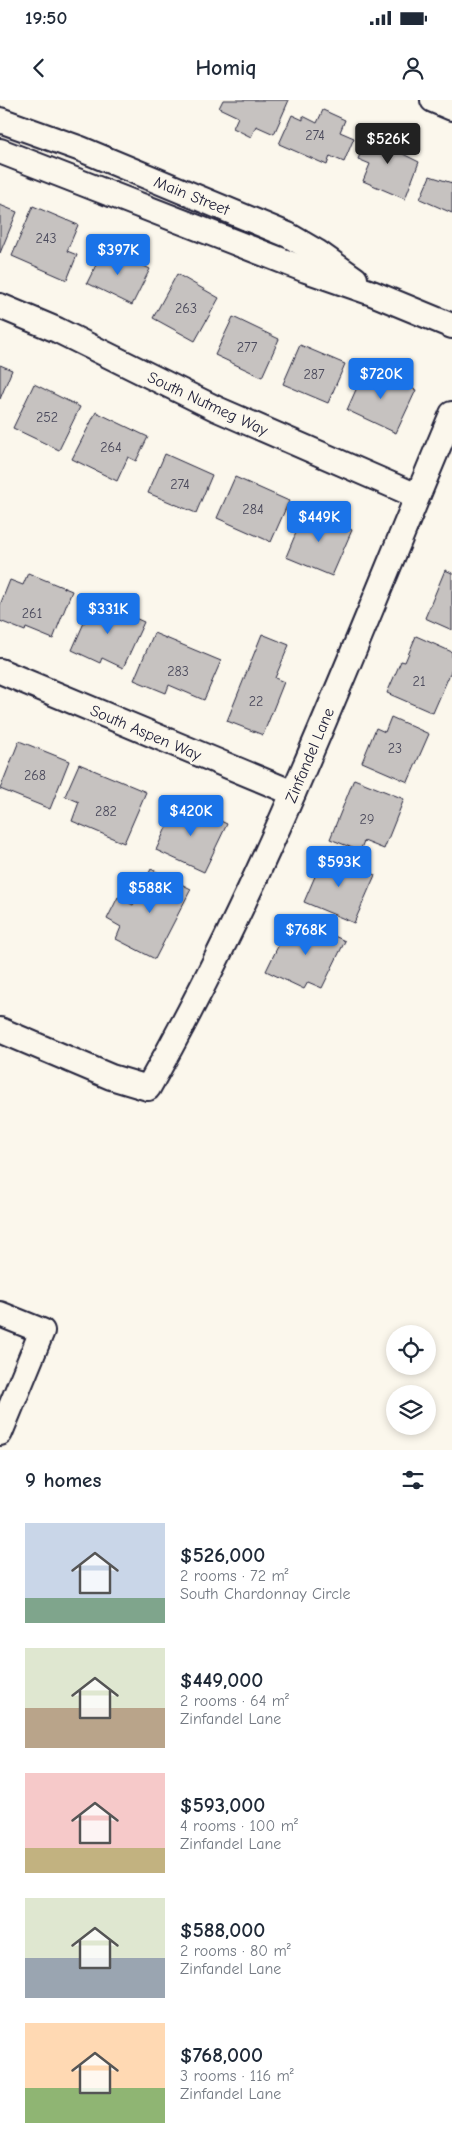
<!DOCTYPE html>
<meta charset="utf-8">
<style>
body{margin:0;font-family:"Comic Neue",sans-serif;background:#f2f2f3;color:#1f2937;height:100vh;display:flex;flex-direction:column;font-size:19px;white-space:nowrap}
*{box-sizing:border-box;margin:0}
p{font-size:16px;color:#747a83}
.icon{flex:none;width:28px;height:28px;fill:none;stroke:currentColor;stroke-width:2;stroke-linecap:round;stroke-linejoin:round}
.map{position:relative;height:1350px;overflow:hidden}
.side{display:flex;flex-direction:column;background:#fff;flex:1}
.side>*{flex:none}
.buttons{position:absolute;left:386px;top:1225px;display:grid;gap:10px}
.buttons a{display:grid;place-items:center;width:50px;height:50px;border-radius:50%;background:#fff;box-shadow:0 2px 8px #0003;font-size:25px}
.price{position:absolute;translate:-50% -42px;padding:0 11px;border-radius:5px;background:#1a73e8;color:#fff;font-size:16px;line-height:32px;filter:drop-shadow(0 1px 2px #0008)}
.price::after{content:'';position:absolute;left:50%;top:30px;width:15px;height:11px;margin-left:-8px;background:inherit;clip-path:polygon(0 0,100% 0,50% 100%)}
.price.active{background:#222;color:#fff}
ul{padding:0;list-style:none}
li{display:flex;align-items:center;gap:15px;height:125px;padding:0 25px}
li span{display:grid;place-items:center;flex:none;width:140px;height:100px;border-radius:0px;color:#555}
li>.icon{margin-inline-start:auto}
span .icon{width:60px;height:60px;fill:#fffc;stroke-width:1}
li b{font-size:21px}
h2{display:flex;justify-content:space-between;align-items:center;height:60px;padding:0 25px;font-size:21px}
.status{display:flex;justify-content:space-between;align-items:center;height:35px;padding:0 25px;background:#fff;direction:ltr}
.status svg{height:14px;fill:currentColor}
header{display:flex;justify-content:space-between;align-items:center;height:65px;padding:0 25px;background:#fff;font-size:22px;font-weight:700}
.map>svg:first-child{display:block}
.building{fill:#c6c2c0;stroke:#22223b}
.lines{fill:none;stroke-linecap:round;stroke-linejoin:round}
.minor-casing{stroke:#22223b;stroke-width:28}
.minor{stroke:#fbf7ec;stroke-width:24}
.labels{text-anchor:middle;stroke-width:5;stroke-linejoin:round;paint-order:stroke}
.number-label{font-size:14px;fill:#4b4a5c}
.street-label{font-size:16px;fill:#22223b;stroke:#fbf7ec}
</style>
<div class="status"><b>19:50</b><svg viewBox="0 0 49 12"><path d="M0 12V9h3v3zM5 12V6h3v6zM10 12V3h3v9zM15 12V0h3v12zM26 1h20v11H26zM47 4h2v5h-2z"/></svg></div>
<header><svg class="icon" aria-label="back" viewBox="0 0 24 24"><path d="M15 5l-7 7 7 7"/></svg>Homiq<svg class="icon" aria-label="person" viewBox="0 0 24 24"><circle cx="12" cy="8" r="4"/><path d="M4 21q1-7 8-7t8 7"/></svg></header>
<div class="map">
<svg width="452" height="1350" viewBox="0 0 452 1350">
<rect width="100%" height="100%" fill="#fbf7ec"/>
<filter id="ink" filterUnits="userSpaceOnUse"><feTurbulence type="fractalNoise" baseFrequency=".02" numOctaves="2"/><feDisplacementMap in="SourceGraphic" scale="10" xChannelSelector="R" yChannelSelector="G"/><feConvolveMatrix kernelMatrix="1 2 1 2 8 2 1 2 1" color-interpolation-filters="sRGB"/></filter>
<g filter="url(#ink)">
<g class="building">
<polygon points="223,0 289,0 274,34 256,26 251,37 233,28 238,17 219,8"/>
<polygon points="323,10 345,20 340,32 354,38 344,62 330,56 327,65 279,44 292,15 303,20 303,16 317,23"/>
<polygon points="369,33 381,38 383,34 406,44 403,54 419,62 405,99 363,81 370,64 358,59"/>
<polygon points="430,76 452,83 452,113 420,99"/>
<polygon points="0,105 17,112 0,153"/>
<polygon points="33,106 78,125 67,151 77,155 67,180 12,156"/>
<polygon points="105,147 150,169 132,205 87,183"/>
<polygon points="177,174 219,198 195,241 153,218"/>
<polygon points="233,217 279,239 262,277 215,255"/>
<polygon points="300,245 345,264 328,303 283,284"/>
<polygon points="0,265 12,270 0,299"/>
<polygon points="366,267 416,290 396,333 347,310"/>
<polygon points="34,284 80,307 59,350 13,328"/>
<polygon points="96,312 148,337 136,361 128,357 117,381 72,359"/>
<polygon points="165,354 212,375 196,413 148,393"/>
<polygon points="235,377 289,401 271,442 217,418"/>
<polygon points="305,411 352,430 332,476 286,457"/>
<polygon points="445,470 452,473 452,530 425,518"/>
<polygon points="28,473 72,491 53,539 26,528 25,531 0,521 0,505 10,480 23,485"/>
<polygon points="94,500 144,522 123,568 102,558 100,563 72,550"/>
<polygon points="154,533 221,561 204,600 169,585 166,593 134,580"/>
<polygon points="262,534 289,545 275,578 284,582 263,635 227,621"/>
<polygon points="416,536 452,552 452,569 433,613 387,593 401,561 405,562"/>
<polygon points="391,617 429,634 408,682 362,662 376,628 385,632"/>
<polygon points="19,641 69,661 50,709 0,689"/>
<polygon points="79,664 146,692 124,743 72,721 79,702 65,696"/>
<polygon points="354,679 404,699 384,749 364,741 360,751 330,739"/>
<polygon points="178,701 227,724 204,772 156,750"/>
<polygon points="325,753 375,775 354,823 304,802"/>
<polygon points="151,769 191,789 155,859 116,839 121,827 107,819 118,797 133,805"/>
<polygon points="298,819 345,841 322,888 308,882 304,889 266,871 284,834 289,837"/>
</g>
<g class="lines">
<defs>
<g id="minor">
<polyline points="433,0 452,8"/>
<polyline points="0,20 81,49 288,135 317,152 355,179"/>
<polyline points="0,51 306,170 372,193 452,226"/>
<polyline points="0,206 57,230 217,309 417,396"/>
<polyline points="0,571 293,693"/>
<path d="M0,930L111,977L148,988C270,773 356,540 452,314"/>
<polyline points="0,1214 42,1231 0,1333"/>
</g>
</defs>
<use href="#minor" class="minor-casing"/>
<use href="#minor" class="minor"/>
</g>
</g>
<g class="labels">
<g class="number-label">
<text x="315" y="40">274</text>
<text x="46" y="143">243</text>
<text x="186" y="213">263</text>
<text x="247" y="252">277</text>
<text x="314" y="279">287</text>
<text x="47" y="322">252</text>
<text x="111" y="352">264</text>
<text x="180" y="389">274</text>
<text x="253" y="414">284</text>
<text x="32" y="518">261</text>
<text x="178" y="576">283</text>
<text x="419" y="586">21</text>
<text x="256" y="606">22</text>
<text x="395" y="653">23</text>
<text x="35" y="680">268</text>
<text x="106" y="716">282</text>
<text x="367" y="724">29</text>
</g>
<g class="street-label">
<text transform="translate(192 95) rotate(22)" y="6">Main Street</text>
<text transform="translate(208 303) rotate(25)" y="6">South Nutmeg Way</text>
<text transform="translate(146 632) rotate(23)" y="6">South Aspen Way</text>
<text transform="translate(309 655) rotate(-67)" y="6">Zinfandel Lane</text>
</g>
</g>
</svg>
<div class="buttons">
<a><svg class="icon" aria-label="locate" viewBox="0 0 24 24"><circle cx="12" cy="12" r="6"/><path d="M12 2v4M12 18v4M2 12h4M18 12h4"/></svg></a>
<a><svg class="icon" aria-label="layers" viewBox="0 0 24 24"><path d="M12 4l9 5-9 5-9-5zM3 14l9 5 9-5"/></svg></a>
</div>
<b class="price active" style="left:388px;top:65px">$526K</b>
<b class="price" style="left:118px;top:176px">$397K</b>
<b class="price" style="left:381px;top:300px">$720K</b>
<b class="price" style="left:319px;top:443px">$449K</b>
<b class="price" style="left:108px;top:535px">$331K</b>
<b class="price" style="left:191px;top:737px">$420K</b>
<b class="price" style="left:339px;top:788px">$593K</b>
<b class="price" style="left:150px;top:814px">$588K</b>
<b class="price" style="left:306px;top:856px">$768K</b>
</div>
<section class="side">
<h2>9 homes<svg class="icon" aria-label="filters" viewBox="0 0 24 24"><path d="M4 7h16M4 17h16"/><circle cx="9" cy="7" r="2"/><circle cx="15" cy="17" r="2"/></svg></h2>
<ul>
<li><span style="background:linear-gradient(#c9d6e8 75%,#7fa58c 0)"><svg class="icon" aria-label="home" viewBox="0 0 24 24"><path d="M3 11l9-7 9 7M6 9v11h12V9"/></svg></span><div><b>$526,000</b><p>2 rooms · 72 m²</p><p>South Chardonnay Circle</p></div></li>
<li><span style="background:linear-gradient(#dfe7d0 60%,#b9a48a 0)"><svg class="icon" aria-label="home" viewBox="0 0 24 24"><path d="M3 11l9-7 9 7M6 9v11h12V9"/></svg></span><div><b>$449,000</b><p>2 rooms · 64 m²</p><p>Zinfandel Lane</p></div></li>
<li><span style="background:linear-gradient(#f6c9c9 75%,#c2b280 0)"><svg class="icon" aria-label="home" viewBox="0 0 24 24"><path d="M3 11l9-7 9 7M6 9v11h12V9"/></svg></span><div><b>$593,000</b><p>4 rooms · 100 m²</p><p>Zinfandel Lane</p></div></li>
<li><span style="background:linear-gradient(#dfe7d0 60%,#9aa5b1 0)"><svg class="icon" aria-label="home" viewBox="0 0 24 24"><path d="M3 11l9-7 9 7M6 9v11h12V9"/></svg></span><div><b>$588,000</b><p>2 rooms · 80 m²</p><p>Zinfandel Lane</p></div></li>
<li><span style="background:linear-gradient(#ffd9b3 65%,#8fb573 0)"><svg class="icon" aria-label="home" viewBox="0 0 24 24"><path d="M3 11l9-7 9 7M6 9v11h12V9"/></svg></span><div><b>$768,000</b><p>3 rooms · 116 m²</p><p>Zinfandel Lane</p></div></li>
</ul>
</section>
